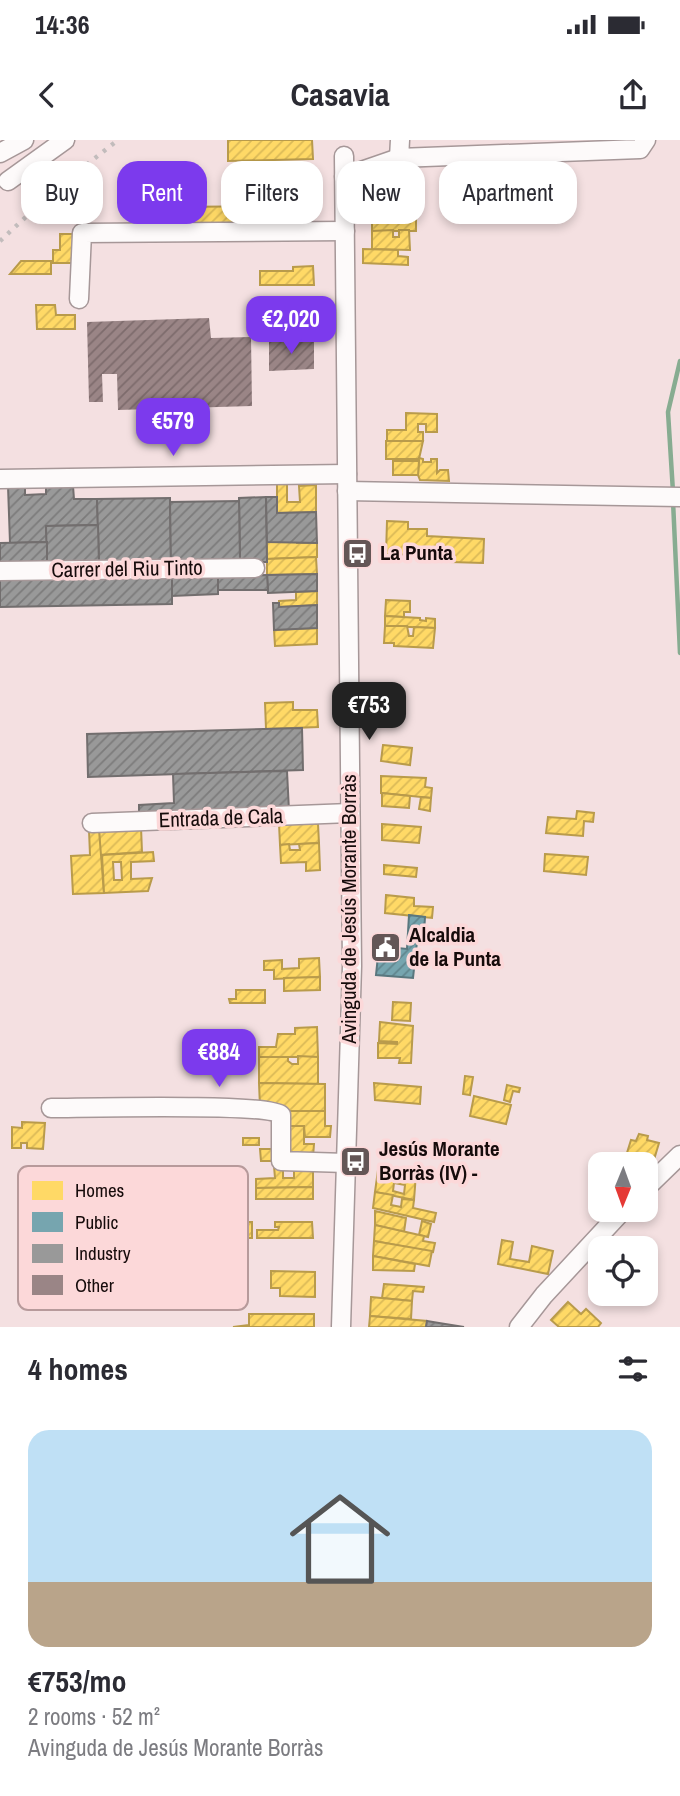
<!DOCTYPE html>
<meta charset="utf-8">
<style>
body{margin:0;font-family:"Archivo Narrow",sans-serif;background:#f7f7f7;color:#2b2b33;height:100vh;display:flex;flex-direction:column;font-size:26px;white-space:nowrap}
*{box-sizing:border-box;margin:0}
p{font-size:23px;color:#7c7c81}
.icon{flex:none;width:38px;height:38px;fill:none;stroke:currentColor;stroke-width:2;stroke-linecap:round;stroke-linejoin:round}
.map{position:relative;height:1187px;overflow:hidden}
.panel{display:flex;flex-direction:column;background:#fff;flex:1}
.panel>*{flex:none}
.top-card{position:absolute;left:21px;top:21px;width:639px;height:63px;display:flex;gap:14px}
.needle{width:46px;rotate:181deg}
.controls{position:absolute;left:588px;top:1012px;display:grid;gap:14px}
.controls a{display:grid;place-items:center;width:70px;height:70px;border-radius:14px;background:#fff;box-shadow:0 4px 10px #0003;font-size:35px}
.price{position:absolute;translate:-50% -60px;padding:0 16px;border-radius:14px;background:#7c3aed;color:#fff;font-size:23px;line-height:46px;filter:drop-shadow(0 2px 4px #0008)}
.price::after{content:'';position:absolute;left:50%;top:42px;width:21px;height:16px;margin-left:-10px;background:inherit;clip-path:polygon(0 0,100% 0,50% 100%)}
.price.on{background:#222;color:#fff}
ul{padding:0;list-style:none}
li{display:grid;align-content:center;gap:14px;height:371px;padding:0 28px}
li+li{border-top:2px solid #e1e1e2}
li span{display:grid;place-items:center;height:217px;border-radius:21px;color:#555}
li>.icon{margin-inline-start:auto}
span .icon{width:126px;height:126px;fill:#fffc;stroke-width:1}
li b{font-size:30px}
h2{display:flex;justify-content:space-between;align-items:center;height:84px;padding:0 28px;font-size:30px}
.pill{padding:0 24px;border-radius:21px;background:#fff;box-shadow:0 4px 10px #0003;font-size:24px;line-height:63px}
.pill.on{background:#7c3aed;color:#fff}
.status{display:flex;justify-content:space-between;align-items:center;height:49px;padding:0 35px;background:#fff;direction:ltr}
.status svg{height:19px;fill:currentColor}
header{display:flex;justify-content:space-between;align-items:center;height:91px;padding:0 28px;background:#fff;font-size:32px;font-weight:700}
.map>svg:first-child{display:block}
.homes{fill:url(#homes-hatch);stroke:#b99b4b;stroke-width:2;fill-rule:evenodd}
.public{fill:url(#public-hatch);stroke:#59777e;stroke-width:2}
.industry{fill:url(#industry-hatch);stroke:#726e6e;stroke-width:2}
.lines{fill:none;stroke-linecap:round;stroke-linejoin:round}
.stream{stroke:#87ac91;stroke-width:4.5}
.building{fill:url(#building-hatch)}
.minor-casing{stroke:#a69798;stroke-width:21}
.minor{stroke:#fdfafa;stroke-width:18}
.rail{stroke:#c2bcbc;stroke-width:4.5;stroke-dasharray:3.5 7;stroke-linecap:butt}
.labels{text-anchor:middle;stroke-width:7;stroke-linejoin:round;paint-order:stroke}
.poi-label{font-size:21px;font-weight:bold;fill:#160b0b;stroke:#fcd8d9;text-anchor:start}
.street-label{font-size:21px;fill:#160b0b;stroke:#fcd8d9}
.key{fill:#fcd8d9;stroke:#b79a9b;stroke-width:2}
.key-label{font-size:19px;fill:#160b0b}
</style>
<div class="status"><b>14:36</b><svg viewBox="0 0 49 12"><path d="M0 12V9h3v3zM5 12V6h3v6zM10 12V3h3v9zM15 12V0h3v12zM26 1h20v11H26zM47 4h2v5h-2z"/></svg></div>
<header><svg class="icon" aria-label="back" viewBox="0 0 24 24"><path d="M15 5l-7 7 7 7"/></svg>Casavia<svg class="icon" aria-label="share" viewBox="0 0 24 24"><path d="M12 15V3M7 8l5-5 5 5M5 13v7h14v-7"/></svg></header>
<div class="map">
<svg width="680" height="1187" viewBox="0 0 680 1187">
<defs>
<pattern id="homes-hatch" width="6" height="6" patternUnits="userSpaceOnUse" patternTransform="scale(1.75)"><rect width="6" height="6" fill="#ffd966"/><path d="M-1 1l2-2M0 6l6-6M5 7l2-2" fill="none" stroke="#dab957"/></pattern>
<pattern id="public-hatch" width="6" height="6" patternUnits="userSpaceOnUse" patternTransform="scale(1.75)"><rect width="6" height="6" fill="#76a5af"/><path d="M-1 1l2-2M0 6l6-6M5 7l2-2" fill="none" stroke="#60858d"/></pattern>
<pattern id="industry-hatch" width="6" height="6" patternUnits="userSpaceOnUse" patternTransform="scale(1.75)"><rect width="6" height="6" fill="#999"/><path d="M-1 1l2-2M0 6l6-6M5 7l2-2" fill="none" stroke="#7c7b7b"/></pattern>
<pattern id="building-hatch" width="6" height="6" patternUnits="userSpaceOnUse" patternTransform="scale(1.75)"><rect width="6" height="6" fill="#9a8586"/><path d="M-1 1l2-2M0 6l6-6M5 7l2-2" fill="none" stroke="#7d6b6c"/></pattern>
</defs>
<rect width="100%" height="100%" fill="#f4e0e1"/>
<g class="homes">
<polygon points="228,0 312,0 313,19 228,21"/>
<polygon points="292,45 314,45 314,66 249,66 248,50 267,49 267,57 292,57"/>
<polygon points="290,66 290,86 168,87 168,67"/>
<polygon points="143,67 160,67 160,88 142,88"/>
<polygon points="372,76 416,77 416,91 372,91"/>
<polygon points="393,90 393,97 399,97 399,90 409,90 410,110 372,109 372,91"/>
<polygon points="60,94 77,94 77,123 53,123 53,110 60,110"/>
<polygon points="363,109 398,110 398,116 408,117 408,125 363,123"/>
<polygon points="21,121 51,121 51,134 10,134"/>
<polygon points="313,126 314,145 260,145 260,131 293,131 293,127"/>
<polygon points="36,165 55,165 56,175 75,175 75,189 37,189"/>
<polygon points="406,273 437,274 437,292 426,292 426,284 418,284 418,292 423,292 423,301 387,301 387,290 406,290"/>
<polygon points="386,301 423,301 419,319 386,319"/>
<polygon points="419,318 423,319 423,322 431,322 431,319 437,319 437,333 440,330 448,330 449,341 420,340 418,335"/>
<polygon points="393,321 419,321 418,335 393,335"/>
<polygon points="287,341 287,362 300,362 299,346 316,345 316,372 277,373 277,342"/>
<polygon points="387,381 408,382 408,389 427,389 427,396 484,399 483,423 417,421 417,415 386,414"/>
<polygon points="297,401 297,403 317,403 317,417 267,419 267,402"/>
<polygon points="316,417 317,434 267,435 267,419"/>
<polygon points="317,451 317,465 279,467 279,461 296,460 296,452"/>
<polygon points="386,460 410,461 410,472 404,472 404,477 385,476"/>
<polygon points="385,476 420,478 420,480 426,481 426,478 435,479 435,488 385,486"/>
<polygon points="385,486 407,486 409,496 413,496 414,487 435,488 433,508 394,506 394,503 384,503"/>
<polygon points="317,488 317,504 275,506 274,490"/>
<polygon points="293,562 293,570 317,570 318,587 266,589 265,563"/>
<polygon points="383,605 412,608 410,625 381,621"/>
<polygon points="381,636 426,638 425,647 432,648 431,658 381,653"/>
<polygon points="382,653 410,656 409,668 382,666"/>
<polygon points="421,657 431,658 430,671 419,669"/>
<polygon points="577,671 594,673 593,682 584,681 583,696 546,693 548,677 576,679"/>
<polygon points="293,683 318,684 319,703 280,705 279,684"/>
<polygon points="382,684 421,687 419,703 382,700"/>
<polygon points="141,687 142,712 100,715 99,690"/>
<polygon points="89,690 99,690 104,753 73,754 71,716 90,715"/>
<polygon points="319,703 320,730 306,731 306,722 281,723 280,705 289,704 290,710 300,710 299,704"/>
<path d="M153,712L154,721L131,722V739L152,738L148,751L104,753L102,715ZM113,722H121L122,740H114Z"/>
<polygon points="545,714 588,717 586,735 544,731"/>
<polygon points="384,725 417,728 416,737 384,734"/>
<polygon points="386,755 414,758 414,766 433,767 432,778 385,773"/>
<polygon points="319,818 320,837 274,839 274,830 264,830 264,821 282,820 282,829 299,828 299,819"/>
<polygon points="320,837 320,850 284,851 284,838"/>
<polygon points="236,850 265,850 265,863 230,863 229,859 236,859"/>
<polygon points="393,862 411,863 410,881 392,880"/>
<polygon points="380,882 413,886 411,923 399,923 400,918 378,918 378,903 397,904 397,902 379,901"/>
<polygon points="317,887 318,917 259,917 259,907 276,907 278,894 295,894 295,888"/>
<polygon points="298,916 318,917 318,944 259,943 259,917 288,917 288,921 292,924 298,924"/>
<polygon points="465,936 473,937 470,955 463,954"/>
<polygon points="259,943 325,944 325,971 284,971 260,967"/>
<polygon points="374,943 421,947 420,964 375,960"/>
<polygon points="507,945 520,948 519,952 513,951 510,962 504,960"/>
<polygon points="474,956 511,965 506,984 470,976"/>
<polygon points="284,971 325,971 325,986 331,986 330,997 305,997 304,986 284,986"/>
<polygon points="22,982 45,983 43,1009 27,1008 27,1003 21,1003 21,1008 12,1008 12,987 22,988"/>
<polygon points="284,986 304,986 304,1004 314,1004 313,1017 284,1017"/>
<polygon points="639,994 648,996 647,1000 659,1003 653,1023 626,1016 631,1000 636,1001"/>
<rect x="243" y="998" width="16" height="7"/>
<polygon points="260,1009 272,1009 273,1021 261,1021"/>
<polygon points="274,1026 283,1026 283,1038 294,1038 294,1026 313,1026 313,1047 256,1048 256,1039 275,1038"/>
<path d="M378,1030L416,1034L414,1060L375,1052ZM394,1043L405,1045L404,1054L393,1051Z"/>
<polygon points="313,1047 313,1059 256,1059 256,1048"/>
<polygon points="375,1052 393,1055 391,1065 401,1067 402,1059 414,1060 413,1068 436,1073 434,1082 373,1068"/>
<polygon points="375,1071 406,1078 404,1092 375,1085"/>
<polygon points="422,1081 431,1084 428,1097 419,1095"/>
<rect x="241" y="1082" width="11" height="16"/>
<polygon points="275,1082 312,1082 313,1098 257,1098 257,1090 278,1090 279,1087 275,1087"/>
<polygon points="375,1085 424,1096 423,1101 435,1103 433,1112 374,1101"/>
<polygon points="502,1100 513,1102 510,1119 529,1122 532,1106 553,1111 548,1134 498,1124"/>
<polygon points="374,1101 432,1111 429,1126 373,1116"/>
<polygon points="373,1116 415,1124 414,1131 373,1130"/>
<polygon points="271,1131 315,1132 315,1157 280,1156 280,1148 271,1148"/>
<polygon points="384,1144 424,1147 423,1152 413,1151 412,1161 382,1158"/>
<polygon points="371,1157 412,1161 411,1179 370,1176"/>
<polygon points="568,1162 581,1174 586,1169 601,1183 598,1187 559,1187 551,1180"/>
<polygon points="249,1174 314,1174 314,1187 233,1187 249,1185"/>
<polygon points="370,1176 427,1181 426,1187 369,1187"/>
</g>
<polygon class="public" points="409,775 425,777 424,793 418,793 413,838 376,835 379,806 407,809"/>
<g class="industry">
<polygon points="8,346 25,346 25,355 46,354 46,346 73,346 74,359 97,359 98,385 46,386 47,402 10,403"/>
<polygon points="266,357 267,422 240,422 239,358"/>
<polygon points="266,357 277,357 277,373 316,372 317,403 267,402"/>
<polygon points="170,358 171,423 99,424 97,359"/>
<polygon points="239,361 240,422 171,423 170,362"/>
<polygon points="98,385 99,424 47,425 46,386"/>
<polygon points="47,402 47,425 0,425 0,403"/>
<polygon points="317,434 317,451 268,453 267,435"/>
<polygon points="267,435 268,450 218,450 218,436"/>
<polygon points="218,436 218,454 172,456 172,437"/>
<polygon points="172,437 172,464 0,467 0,439"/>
<polygon points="273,463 279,463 279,467 317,465 317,488 274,490"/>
<polygon points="302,588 303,630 88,637 87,594"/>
<polygon points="287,631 289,671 139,678 139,665 174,663 173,634"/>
<polygon points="427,1181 439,1183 464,1187 426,1187"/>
</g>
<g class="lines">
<g class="stream">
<polyline points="673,352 668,272 680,221"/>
<polyline points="673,361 680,513"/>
</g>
</g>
<g class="building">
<polygon points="209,178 211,198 251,197 252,266 118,270 117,234 102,234 103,262 89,262 87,182"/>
<polygon points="314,201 314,229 269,231 269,202"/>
</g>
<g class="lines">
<defs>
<g id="minor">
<polyline points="400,0 399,18 640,9 646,0"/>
<polyline points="0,13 24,0"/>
<polyline points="344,37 399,18"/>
<polyline points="8,41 65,0"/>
<polyline points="79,159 82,93 345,91"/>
<polyline points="0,339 347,334"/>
<polyline points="347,351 680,357"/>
<polyline points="0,431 255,428"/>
<polyline points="92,683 350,673"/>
<path d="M51,968C82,968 267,963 281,975V1021L346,1023"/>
<polyline points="646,1048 680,1015"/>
<polyline points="341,1187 352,826 344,16"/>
<polyline points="519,1187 544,1155 624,1069"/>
</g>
</defs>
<use href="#minor" class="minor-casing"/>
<use href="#minor" class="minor"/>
<polyline class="rail" points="0,101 57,48 118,0"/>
</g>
<defs>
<symbol id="bus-square" viewBox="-11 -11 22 22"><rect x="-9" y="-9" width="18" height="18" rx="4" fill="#645656" stroke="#fcd8d9"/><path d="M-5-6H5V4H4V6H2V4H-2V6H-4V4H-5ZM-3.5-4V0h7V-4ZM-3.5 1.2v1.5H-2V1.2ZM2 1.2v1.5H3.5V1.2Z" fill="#fff"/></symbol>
<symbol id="civic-square" viewBox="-11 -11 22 22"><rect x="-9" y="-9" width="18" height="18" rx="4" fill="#645656" stroke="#fcd8d9"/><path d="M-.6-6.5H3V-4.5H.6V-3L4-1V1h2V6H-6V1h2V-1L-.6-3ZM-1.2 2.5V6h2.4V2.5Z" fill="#fff"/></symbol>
</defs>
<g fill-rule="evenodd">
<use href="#bus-square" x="340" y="396" width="35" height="35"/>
<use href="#civic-square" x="368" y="790" width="35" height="35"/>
<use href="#bus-square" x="338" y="1004" width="35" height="35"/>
</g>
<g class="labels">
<g class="poi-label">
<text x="380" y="420">La Punta</text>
<text x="409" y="802">Alcaldia<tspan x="409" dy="24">de la Punta</tspan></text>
<text x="379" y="1016">Jesús Morante<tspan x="379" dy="24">Borràs (IV) -</tspan></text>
</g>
<g class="street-label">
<text transform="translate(127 429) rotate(-1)" y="7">Carrer del Riu Tinto</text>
<text transform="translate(221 678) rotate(-2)" y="7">Entrada de Cala</text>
<text transform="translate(349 769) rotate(-90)" y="7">Avinguda de Jesús Morante Borràs</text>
</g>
</g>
<rect x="18" y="1026" width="230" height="144" rx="10" class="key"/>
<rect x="32" y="1041" width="31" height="19" fill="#ffd966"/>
<rect x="32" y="1072" width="31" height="20" fill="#76a5af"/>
<rect x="32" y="1104" width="31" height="19" fill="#999"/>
<rect x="32" y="1135" width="31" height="20" fill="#9a8586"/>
<g class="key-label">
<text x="75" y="1057">Homes</text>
<text x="75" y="1089">Public</text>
<text x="75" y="1120">Industry</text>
<text x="75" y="1152">Other</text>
</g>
</svg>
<div class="controls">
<a><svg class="needle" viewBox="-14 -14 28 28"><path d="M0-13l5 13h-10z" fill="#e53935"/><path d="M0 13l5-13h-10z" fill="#7c7c81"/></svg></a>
<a><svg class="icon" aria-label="locate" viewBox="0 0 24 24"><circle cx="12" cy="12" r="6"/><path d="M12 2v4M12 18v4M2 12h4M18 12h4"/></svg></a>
</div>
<b class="price" style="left:291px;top:216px">€2,020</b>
<b class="price" style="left:173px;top:318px">€579</b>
<b class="price on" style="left:369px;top:602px">€753</b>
<b class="price" style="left:219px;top:949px">€884</b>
<div class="top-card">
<a class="pill">Buy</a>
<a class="pill on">Rent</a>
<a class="pill">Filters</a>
<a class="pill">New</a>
<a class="pill">Apartment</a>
</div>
</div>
<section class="panel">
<h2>4 homes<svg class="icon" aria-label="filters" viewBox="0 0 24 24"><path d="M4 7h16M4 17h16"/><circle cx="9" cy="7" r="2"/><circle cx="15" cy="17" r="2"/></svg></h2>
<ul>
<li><span style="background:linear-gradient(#bfe0f5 70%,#b9a48a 0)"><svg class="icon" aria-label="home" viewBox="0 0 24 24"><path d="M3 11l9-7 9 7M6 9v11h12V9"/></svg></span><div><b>€753/mo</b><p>2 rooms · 52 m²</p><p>Avinguda de Jesús Morante Borràs</p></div></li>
</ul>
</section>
